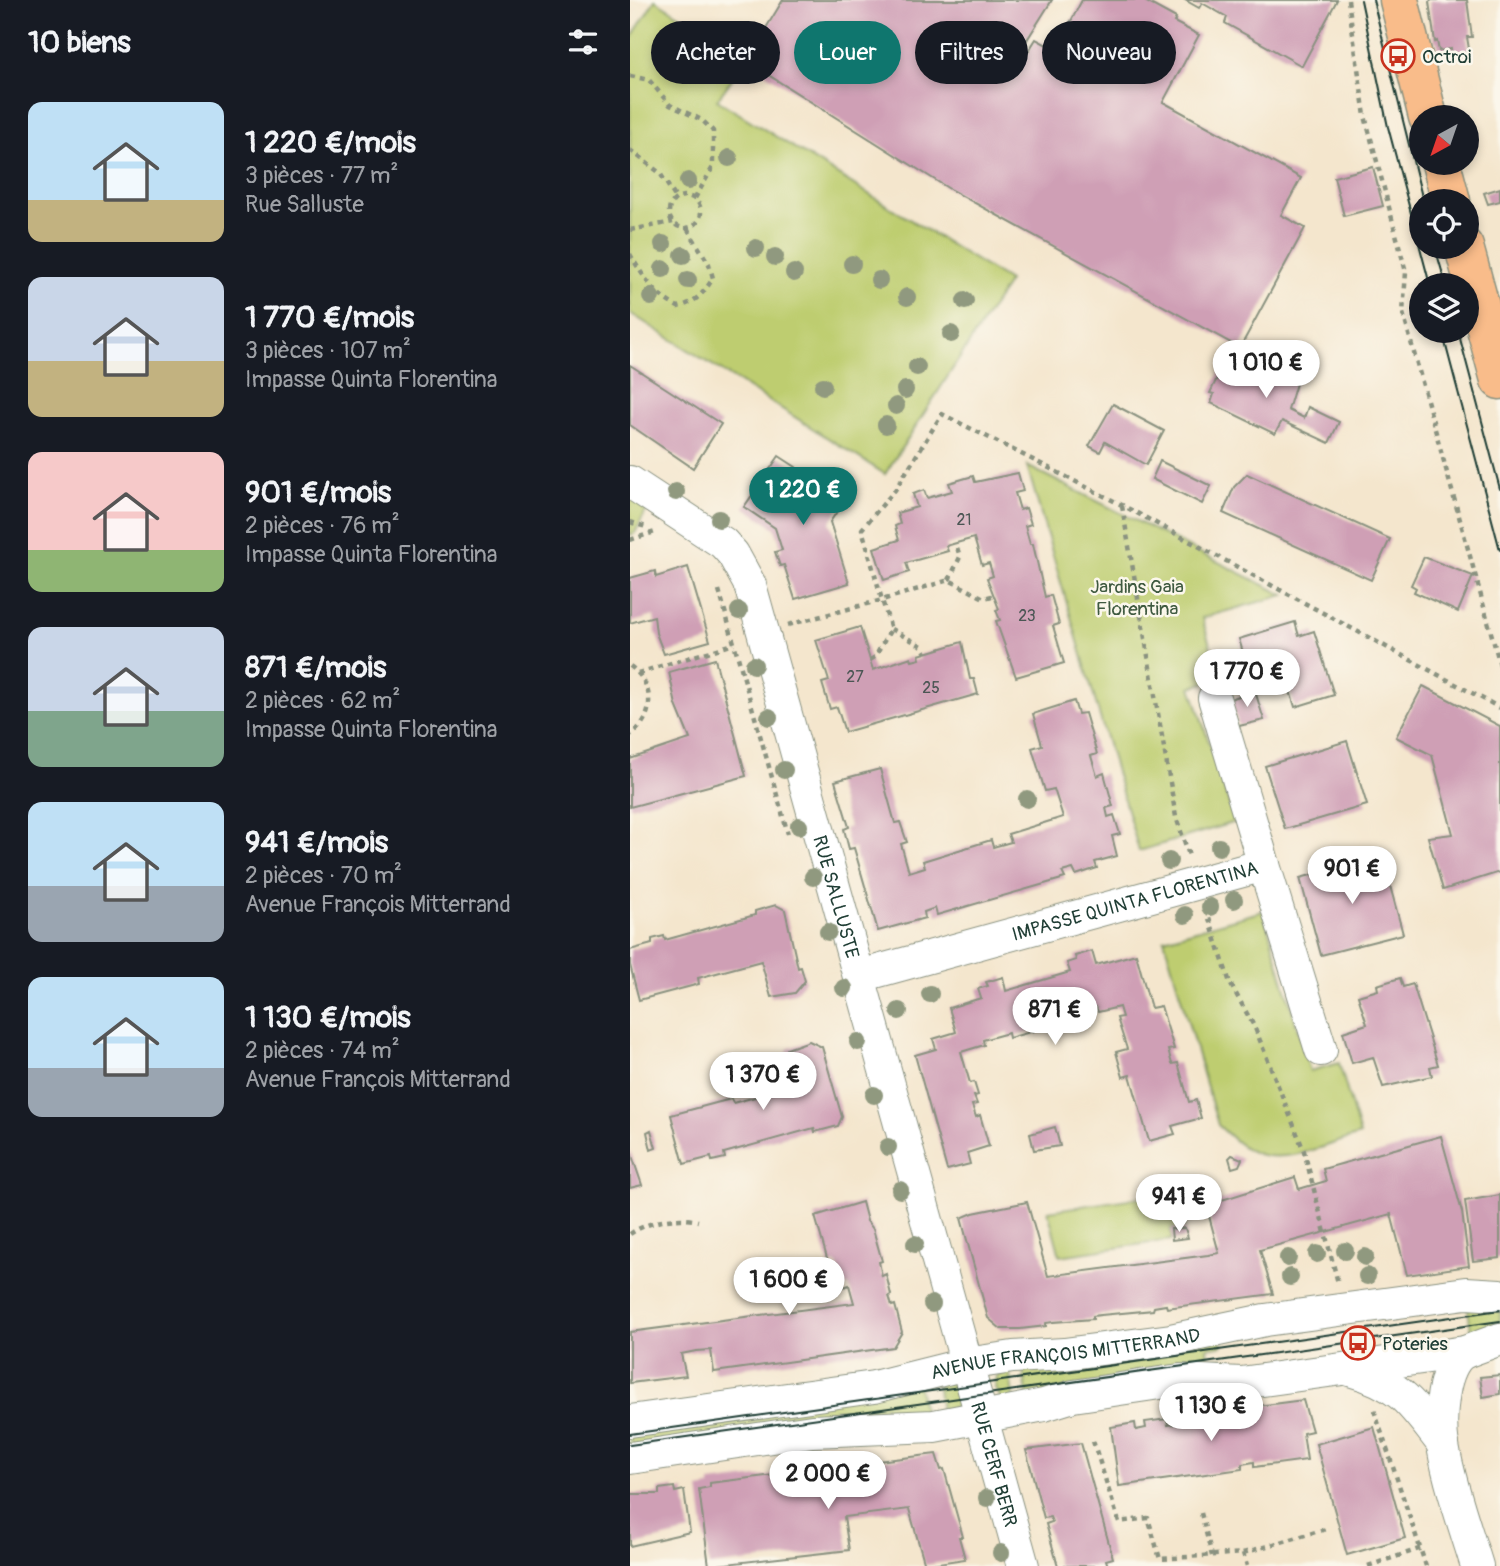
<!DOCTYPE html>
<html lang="fr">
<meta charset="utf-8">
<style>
body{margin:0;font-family:Pangolin,sans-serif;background:#20242c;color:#f1f3f6;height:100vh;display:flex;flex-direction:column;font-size:26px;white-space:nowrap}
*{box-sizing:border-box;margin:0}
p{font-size:23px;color:#9ea1a6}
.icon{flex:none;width:38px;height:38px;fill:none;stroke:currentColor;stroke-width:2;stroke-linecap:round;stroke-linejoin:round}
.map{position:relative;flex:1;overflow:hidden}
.drawer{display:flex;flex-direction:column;background:#171b24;width:630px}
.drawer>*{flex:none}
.hud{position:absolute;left:21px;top:21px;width:665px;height:63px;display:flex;gap:14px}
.needle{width:46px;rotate:220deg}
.buttons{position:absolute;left:779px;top:105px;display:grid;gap:14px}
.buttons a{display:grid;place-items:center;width:70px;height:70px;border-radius:50%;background:#171b24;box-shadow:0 4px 10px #0003;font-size:35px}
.price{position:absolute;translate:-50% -60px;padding:0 16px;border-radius:24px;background:#fff;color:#222;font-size:23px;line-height:46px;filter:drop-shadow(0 2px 4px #0008)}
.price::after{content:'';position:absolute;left:50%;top:42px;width:21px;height:16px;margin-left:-10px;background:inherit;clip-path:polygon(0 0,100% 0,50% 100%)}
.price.current{background:#0f766e;color:#fff}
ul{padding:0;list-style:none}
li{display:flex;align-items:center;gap:21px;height:175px;padding:0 28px}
li span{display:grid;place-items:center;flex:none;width:196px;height:140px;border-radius:14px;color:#555}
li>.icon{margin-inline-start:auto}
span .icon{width:84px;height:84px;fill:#fffc;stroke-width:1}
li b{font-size:30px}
h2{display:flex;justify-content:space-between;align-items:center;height:84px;padding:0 28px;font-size:30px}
.pill{padding:0 24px;border-radius:32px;background:#171b24;box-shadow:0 4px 10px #0003;font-size:24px;line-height:63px}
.pill.current{background:#0f766e;color:#fff}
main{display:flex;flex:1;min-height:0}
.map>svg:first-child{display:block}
.green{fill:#becd70;stroke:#6e8552;stroke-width:2}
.building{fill:#cf9fb5}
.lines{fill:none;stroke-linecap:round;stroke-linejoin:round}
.minor-casing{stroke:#8a9280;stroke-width:34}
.major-casing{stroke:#8a9280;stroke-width:41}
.path{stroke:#8a9280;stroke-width:4.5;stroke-dasharray:5 5;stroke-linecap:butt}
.minor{stroke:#fff;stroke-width:32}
.major{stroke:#f9bc8a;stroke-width:38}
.tram{stroke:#1f3d34;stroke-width:2}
.tree{fill:#90997f}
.labels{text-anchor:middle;stroke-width:5;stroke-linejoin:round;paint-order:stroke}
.number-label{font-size:16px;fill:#4b5654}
.poi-label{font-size:19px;fill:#1f3d34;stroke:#fbf7ec;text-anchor:start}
.park-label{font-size:19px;fill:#3f5a40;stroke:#fbf7ec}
.street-label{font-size:19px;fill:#1f3d34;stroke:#fbf7ec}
</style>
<main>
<section class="drawer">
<h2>10 biens<svg class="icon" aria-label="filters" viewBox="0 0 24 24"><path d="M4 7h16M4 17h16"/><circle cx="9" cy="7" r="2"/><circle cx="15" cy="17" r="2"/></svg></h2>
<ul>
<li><span style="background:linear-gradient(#bfe0f5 70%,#c2b280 0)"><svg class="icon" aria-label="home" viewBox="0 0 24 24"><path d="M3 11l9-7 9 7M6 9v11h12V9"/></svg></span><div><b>1 220 €/mois</b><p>3 pièces · 77 m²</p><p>Rue Salluste</p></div></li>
<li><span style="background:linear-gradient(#c9d6e8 60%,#c2b280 0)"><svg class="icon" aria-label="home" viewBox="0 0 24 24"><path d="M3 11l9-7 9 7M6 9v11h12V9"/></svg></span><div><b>1 770 €/mois</b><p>3 pièces · 107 m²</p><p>Impasse Quinta Florentina</p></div></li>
<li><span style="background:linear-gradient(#f6c9c9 70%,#8fb573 0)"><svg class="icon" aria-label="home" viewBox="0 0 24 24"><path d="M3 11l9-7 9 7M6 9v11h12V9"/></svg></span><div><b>901 €/mois</b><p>2 pièces · 76 m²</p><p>Impasse Quinta Florentina</p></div></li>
<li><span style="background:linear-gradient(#c9d6e8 60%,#7fa58c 0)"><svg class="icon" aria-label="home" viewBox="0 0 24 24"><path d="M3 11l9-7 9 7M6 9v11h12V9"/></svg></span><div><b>871 €/mois</b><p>2 pièces · 62 m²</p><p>Impasse Quinta Florentina</p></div></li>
<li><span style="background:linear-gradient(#bfe0f5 60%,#9aa5b1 0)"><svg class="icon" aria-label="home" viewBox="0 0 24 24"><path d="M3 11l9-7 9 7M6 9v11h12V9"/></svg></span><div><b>941 €/mois</b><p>2 pièces · 70 m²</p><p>Avenue François Mitterrand</p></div></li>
<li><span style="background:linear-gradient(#bfe0f5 65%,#9aa5b1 0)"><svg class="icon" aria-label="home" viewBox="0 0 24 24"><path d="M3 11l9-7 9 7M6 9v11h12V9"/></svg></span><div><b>1 130 €/mois</b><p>2 pièces · 74 m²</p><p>Avenue François Mitterrand</p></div></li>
</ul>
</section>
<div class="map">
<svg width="870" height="1566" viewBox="0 0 870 1566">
<rect width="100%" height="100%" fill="#fbf7ec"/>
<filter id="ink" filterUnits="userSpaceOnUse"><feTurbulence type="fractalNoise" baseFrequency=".0143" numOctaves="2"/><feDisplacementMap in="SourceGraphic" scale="14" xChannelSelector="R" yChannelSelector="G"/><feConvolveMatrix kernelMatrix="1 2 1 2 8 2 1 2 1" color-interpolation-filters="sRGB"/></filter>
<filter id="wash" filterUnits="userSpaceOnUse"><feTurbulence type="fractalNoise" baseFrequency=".00686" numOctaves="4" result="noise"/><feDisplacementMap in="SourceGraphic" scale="28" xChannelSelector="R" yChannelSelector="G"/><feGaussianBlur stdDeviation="1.57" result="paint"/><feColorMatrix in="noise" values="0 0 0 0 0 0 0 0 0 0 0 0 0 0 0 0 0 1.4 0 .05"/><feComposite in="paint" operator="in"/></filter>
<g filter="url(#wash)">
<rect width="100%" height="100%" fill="#f4e6cd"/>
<g class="green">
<polygon points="25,0 107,51 104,55 114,62 87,100 379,281 255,474 0,313 0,40"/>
<polygon points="397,466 654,595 572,618 590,678 561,687 605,822 509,851"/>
<polygon points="0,482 23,497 5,533 0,535"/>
<path d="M633,911L680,1071L709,1063L730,1135C700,1143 659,1164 628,1154C612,1149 599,1135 588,1125L534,939Z"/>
<polygon points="546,1192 555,1228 541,1229 542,1240 430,1256 418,1211"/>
<polygon points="837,1301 870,1304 870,1331 842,1339"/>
<polygon points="590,1337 592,1345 577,1348 578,1360 594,1358 596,1377 398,1400 393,1368"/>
<polygon points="379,1369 384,1402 371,1399 365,1388 367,1376"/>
<polygon points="307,1380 323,1384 327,1393 326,1407 311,1412"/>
<polygon points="288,1383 294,1414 0,1451 0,1428"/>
</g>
<g id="blocks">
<g class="building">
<polygon points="153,0 422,0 385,59 391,63 406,39 426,50 452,0 513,0 546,18 544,22 569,35 533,102 671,178 651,215 675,228 610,348 321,190 116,61"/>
<polygon points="555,0 707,0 672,66 595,23 597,17 572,3 569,8"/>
<polygon points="802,0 837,0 842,37 837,37 840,55 822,57 821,49 809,51 807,41 805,42 799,2"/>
<polygon points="743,167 753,206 714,216 704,177"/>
<polygon points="870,188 870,201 858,204 854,193"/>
<polygon points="595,361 632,372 633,367 668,377 658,410 674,418 678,407 709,422 699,443 652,421 645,434 581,403 584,394 580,393"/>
<polygon points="0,365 91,424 63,468 0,425"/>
<polygon points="483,404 534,431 516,465 475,442 470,452 459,446"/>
<polygon points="149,456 166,467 164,471 189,488 198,476 221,491 200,522 219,583 165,599 154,565 150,566 145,552 152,550 145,528 114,507"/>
<polygon points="530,461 581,486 572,504 522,479"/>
<polygon points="388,473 393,491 385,493 390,510 396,508 401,524 395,526 400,544 403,544 415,597 421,595 429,624 423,626 434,663 386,677 366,621 370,620 366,610 369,609 357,578 363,576 359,563 352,565 344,538 316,546 318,551 276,563 279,572 254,580 244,548 269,540 265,526 270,524 267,513 287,507 283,494 294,490 297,498 322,491 319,483 343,476 345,482"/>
<polygon points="617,474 760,539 741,580 593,513 604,487"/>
<polygon points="794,557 843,576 828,612 784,592 786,588 781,585"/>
<polygon points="58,567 80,641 34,654 26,633 24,616 0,623 0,578 25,571 26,577"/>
<polygon points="665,622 669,636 684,631 704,695 665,707 655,675 644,678 641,670 620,676 609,639"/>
<polygon points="230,627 243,670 281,657 282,661 290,659 289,655 332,642 340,679 344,679 348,694 215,732 207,707 200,709 192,683 199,681 186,640"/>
<polygon points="85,659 116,776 0,807 0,759 60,739 46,705 39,672"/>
<polygon points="793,686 870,726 870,872 813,890 798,837 823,834 802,755 766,737"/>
<polygon points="625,691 634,720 609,726 600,699"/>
<polygon points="444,701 448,714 455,713 467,754 461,756 467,776 474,773 483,806 476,808 478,817 484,815 490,834 482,836 487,856 465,862 467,868 446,875 443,869 432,872 435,878 307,915 305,908 294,912 295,918 248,931 224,848 219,849 214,829 219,827 205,781 250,769 265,823 270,822 277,842 271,844 279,872 295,867 293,861 361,840 363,847 381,842 378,834 433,817 424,789 415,791 402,748 412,745 403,714"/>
<polygon points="717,741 737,805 655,829 635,766"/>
<polygon points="752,856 773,934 691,955 670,878"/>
<polygon points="146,905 155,910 168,968 171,967 175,981 165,993 141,997 131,961 68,978 69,984 9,1000 0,965 0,950 22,944 22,939 34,936 35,940 125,915 125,911"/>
<polygon points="462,951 466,965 506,954 521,1008 531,1006 544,1049 538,1050 542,1064 548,1063 559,1102 566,1100 571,1118 542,1126 545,1134 519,1141 500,1075 493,1077 486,1052 497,1049 487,1018 492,1017 489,1007 468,1012 466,1007 442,1014 443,1020 379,1038 378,1033 367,1036 353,1040 354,1045 331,1052 340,1083 344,1082 348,1095 344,1096 347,1104 342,1105 346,1117 350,1115 359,1146 337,1153 340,1164 317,1170 285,1055 306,1049 303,1039 326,1032 319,1008 351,998 348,989 358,986 356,982 373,977 376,991 440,972 437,963 446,960 445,956"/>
<polygon points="770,978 773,987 783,984 808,1065 800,1067 802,1076 753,1087 743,1057 722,1063 713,1032 737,1024 728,996 748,990 747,985"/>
<polygon points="179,1041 192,1047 212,1117 208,1126 185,1132 184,1128 94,1153 95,1158 82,1161 81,1157 54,1164 41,1115 101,1099 103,1103 166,1086 157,1049"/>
<polygon points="425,1127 430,1146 404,1150 400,1134"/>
<polygon points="21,1130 26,1148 21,1150 17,1132"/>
<polygon points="811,1136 832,1212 839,1266 777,1275 761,1214 630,1250 643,1294 537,1308 536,1305 524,1307 523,1310 471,1315 463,1316 463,1319 423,1322 416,1323 416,1326 390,1329 371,1329 358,1318 331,1218 343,1213 397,1202 418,1276 578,1255 589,1253 576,1205 665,1177 669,1189 696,1181 693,1169"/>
<polygon points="0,1150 12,1185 0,1188"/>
<polygon points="602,1155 612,1159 609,1166 602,1168 599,1158"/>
<polygon points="870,1195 870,1258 843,1261 835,1201"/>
<polygon points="232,1202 237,1221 243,1229 252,1261 249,1262 252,1276 256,1274 261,1295 259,1296 262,1306 265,1305 272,1332 263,1347 84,1372 81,1350 66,1351 51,1354 56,1376 0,1383 0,1332 224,1303 219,1285 214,1287 207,1263 199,1265 185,1216"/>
<polygon points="555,1228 558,1238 542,1240 541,1229"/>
<polygon points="870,1375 870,1394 853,1397 850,1377"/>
<polygon points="673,1400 682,1431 673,1433 677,1460 624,1467 624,1462 612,1464 612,1469 489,1486 481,1427 505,1423 506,1430 516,1428 515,1422 537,1419 538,1425 551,1423 549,1417 572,1414 573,1421 581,1419 580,1413 604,1409 605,1417 613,1415 612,1408"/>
<polygon points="744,1427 775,1538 717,1555 686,1444"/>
<polygon points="451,1443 483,1558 476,1560 478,1566 428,1566 416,1524 422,1522 420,1517 414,1518 396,1450"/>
<polygon points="306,1454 311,1470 314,1469 333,1537 329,1537 335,1559 295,1565 279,1509 214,1517 219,1550 79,1566 69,1489 80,1487 80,1483 185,1470 186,1473 201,1472 223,1468 223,1464"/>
<polygon points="44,1487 45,1492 54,1490 60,1532 0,1546 0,1494 29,1494 29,1489"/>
</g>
</g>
</g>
<g filter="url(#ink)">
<use href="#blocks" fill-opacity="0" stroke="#8a9280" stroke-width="2"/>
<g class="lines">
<defs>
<g id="minor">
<path id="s1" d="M0,482L93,543L103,554L120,585L393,1566"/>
<polyline points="584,698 634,865"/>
<path id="s2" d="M230,976L634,865L691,1050"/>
<path d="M835,1352C811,1364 809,1421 813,1446C820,1486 835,1527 847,1566"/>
<path d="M720,1370C771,1384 782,1404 813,1444"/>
<path id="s3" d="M0,1421L244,1387L336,1364L383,1357L434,1354L541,1340L635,1320L836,1293L870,1295"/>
<polyline points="0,1458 182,1431 304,1426 414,1405 443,1396 550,1380 611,1383 835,1352 870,1339"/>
</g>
<g id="major">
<polyline points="769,0 798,117"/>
<polyline points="811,163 821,201"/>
<polyline points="834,247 870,380"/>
</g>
</defs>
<use href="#minor" class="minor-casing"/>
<use href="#major" class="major-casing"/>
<g class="path">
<polyline points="718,0 735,116 776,272 773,313 870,665"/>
<polyline points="0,76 19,80 40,105 72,120 83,131 83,167 64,200"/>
<polyline points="0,150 30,173 47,200"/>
<circle cx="55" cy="212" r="16"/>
<polyline points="0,230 43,222"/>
<path d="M0,254C12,275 26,297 48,307C65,303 74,293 83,278L79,264L57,228"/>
<polyline points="492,506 546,817 560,858"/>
<polyline points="0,522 16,527"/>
<polyline points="0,540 28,531"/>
<polyline points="319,580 330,557 326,544"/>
<polyline points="89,590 158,834"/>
<polyline points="362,596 354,598 319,580 252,600 232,529 265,490 312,414 492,505 870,708"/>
<polyline points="158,625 252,600 261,629 245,657 240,660"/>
<polyline points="261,629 292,646 296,653"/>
<path d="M0,666C25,684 26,718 0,735"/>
<polyline points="8,673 104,644"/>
<polyline points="576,909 600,983 625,1028 674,1151 708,1283"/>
<path d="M0,1234C18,1221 47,1216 68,1221"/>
<polyline points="744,1410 796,1566"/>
<polyline points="463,1441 489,1522 518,1518 530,1559 613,1553 617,1566"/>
<polyline points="571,1513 582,1556"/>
<polyline points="613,1553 696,1529"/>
<polyline points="738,1566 792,1548"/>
</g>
<use href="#minor" class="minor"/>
<use href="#major" class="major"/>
<g class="tram">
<polyline points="731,0 758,127 800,285"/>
<polyline points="743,0 793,201"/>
<polyline points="805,247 816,285"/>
<polyline points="812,331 870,550"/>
<polyline points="828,331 870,489"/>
<polyline points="0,1434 870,1310"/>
<polyline points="0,1445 870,1321"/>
</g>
</g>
<g class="tree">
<circle cx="99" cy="158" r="9"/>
<circle cx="58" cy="181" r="9"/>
<circle cx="33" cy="244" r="9"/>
<circle cx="126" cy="248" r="9"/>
<circle cx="53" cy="255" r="9"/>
<circle cx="145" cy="257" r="9"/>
<circle cx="222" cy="264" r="9"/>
<circle cx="33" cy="269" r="9"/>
<circle cx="164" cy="273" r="9"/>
<circle cx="58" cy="280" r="9"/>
<circle cx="249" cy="280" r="9"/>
<circle cx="21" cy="297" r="9"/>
<circle cx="277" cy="297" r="9"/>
<circle cx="335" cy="301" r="9"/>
<circle cx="321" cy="334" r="9"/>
<circle cx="287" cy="367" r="9"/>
<circle cx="193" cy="386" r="9"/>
<circle cx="275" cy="390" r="9"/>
<circle cx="266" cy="406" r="9"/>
<circle cx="256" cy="425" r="9"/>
<circle cx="46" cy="492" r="9"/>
<circle cx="89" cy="519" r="9"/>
<circle cx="109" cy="611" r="9"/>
<circle cx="124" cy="665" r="9"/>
<circle cx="139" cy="717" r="9"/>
<circle cx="154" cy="770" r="9"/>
<circle cx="397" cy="799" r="9"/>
<circle cx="169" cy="826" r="9"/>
<circle cx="589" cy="847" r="9"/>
<circle cx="539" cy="861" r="9"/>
<circle cx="183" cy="877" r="9"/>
<circle cx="604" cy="900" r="9"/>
<circle cx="580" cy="907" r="9"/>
<circle cx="555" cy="915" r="9"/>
<circle cx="198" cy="932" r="9"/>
<circle cx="214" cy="988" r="9"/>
<circle cx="300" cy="994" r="9"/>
<circle cx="269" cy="1011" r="9"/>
<circle cx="228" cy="1042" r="9"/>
<circle cx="244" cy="1095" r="9"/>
<circle cx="258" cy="1147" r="9"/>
<circle cx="270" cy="1190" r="9"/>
<circle cx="285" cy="1244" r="9"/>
<circle cx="715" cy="1251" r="9"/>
<circle cx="687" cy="1254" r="9"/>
<circle cx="735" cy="1257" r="9"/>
<circle cx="658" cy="1258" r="9"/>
<circle cx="737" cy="1276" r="9"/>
<circle cx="660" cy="1277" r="9"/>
<circle cx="302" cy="1304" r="9"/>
<circle cx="357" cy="1498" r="9"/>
<circle cx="371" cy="1553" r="9"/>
</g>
</g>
<defs>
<symbol id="bus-ring" viewBox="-11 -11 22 22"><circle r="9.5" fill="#fbf7ec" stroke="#c8321e" stroke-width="1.5"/><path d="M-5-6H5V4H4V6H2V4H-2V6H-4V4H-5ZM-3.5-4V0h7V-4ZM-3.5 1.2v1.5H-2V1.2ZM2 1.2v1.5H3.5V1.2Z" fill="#c8321e"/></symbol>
</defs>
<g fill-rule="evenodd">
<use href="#bus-ring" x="749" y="37" width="38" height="38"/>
<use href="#bus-ring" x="709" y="1324" width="38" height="38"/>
</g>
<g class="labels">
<g class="number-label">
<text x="334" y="525">21</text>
<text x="397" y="621">23</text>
<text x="225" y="682">27</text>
<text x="301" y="693">25</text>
</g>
<g class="poi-label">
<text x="792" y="63">Octroi</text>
<text x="752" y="1350">Poteries</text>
</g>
<g class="park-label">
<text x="507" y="593">Jardins Gaia<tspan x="507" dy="22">Florentina</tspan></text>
</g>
<g class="street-label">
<text dy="7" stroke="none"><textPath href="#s1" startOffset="485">RUE SALLUSTE</textPath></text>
<text dy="7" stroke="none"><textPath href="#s2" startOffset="285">IMPASSE QUINTA FLORENTINA</textPath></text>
<text dy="7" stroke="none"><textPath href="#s3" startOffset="441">AVENUE FRANÇOIS MITTERRAND</textPath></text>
<text dy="7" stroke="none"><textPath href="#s1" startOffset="1074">RUE CERF BERR</textPath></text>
</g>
</g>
</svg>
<div class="buttons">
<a><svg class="needle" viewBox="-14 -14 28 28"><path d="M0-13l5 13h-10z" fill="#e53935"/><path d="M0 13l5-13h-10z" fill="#9ea1a6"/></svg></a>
<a><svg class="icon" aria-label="locate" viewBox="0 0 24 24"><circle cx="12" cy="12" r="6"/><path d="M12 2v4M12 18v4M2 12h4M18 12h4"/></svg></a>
<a><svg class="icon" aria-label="layers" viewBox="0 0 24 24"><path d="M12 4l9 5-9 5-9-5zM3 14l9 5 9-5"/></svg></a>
</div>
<b class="price" style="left:636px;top:400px">1 010 €</b>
<b class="price current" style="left:173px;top:527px">1 220 €</b>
<b class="price" style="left:617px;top:709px">1 770 €</b>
<b class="price" style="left:722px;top:906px">901 €</b>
<b class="price" style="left:425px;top:1047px">871 €</b>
<b class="price" style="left:133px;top:1112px">1 370 €</b>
<b class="price" style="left:549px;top:1234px">941 €</b>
<b class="price" style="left:159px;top:1317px">1 600 €</b>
<b class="price" style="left:581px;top:1443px">1 130 €</b>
<b class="price" style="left:198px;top:1511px">2 000 €</b>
<div class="hud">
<a class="pill">Acheter</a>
<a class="pill current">Louer</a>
<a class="pill">Filtres</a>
<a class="pill">Nouveau</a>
</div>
</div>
</main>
